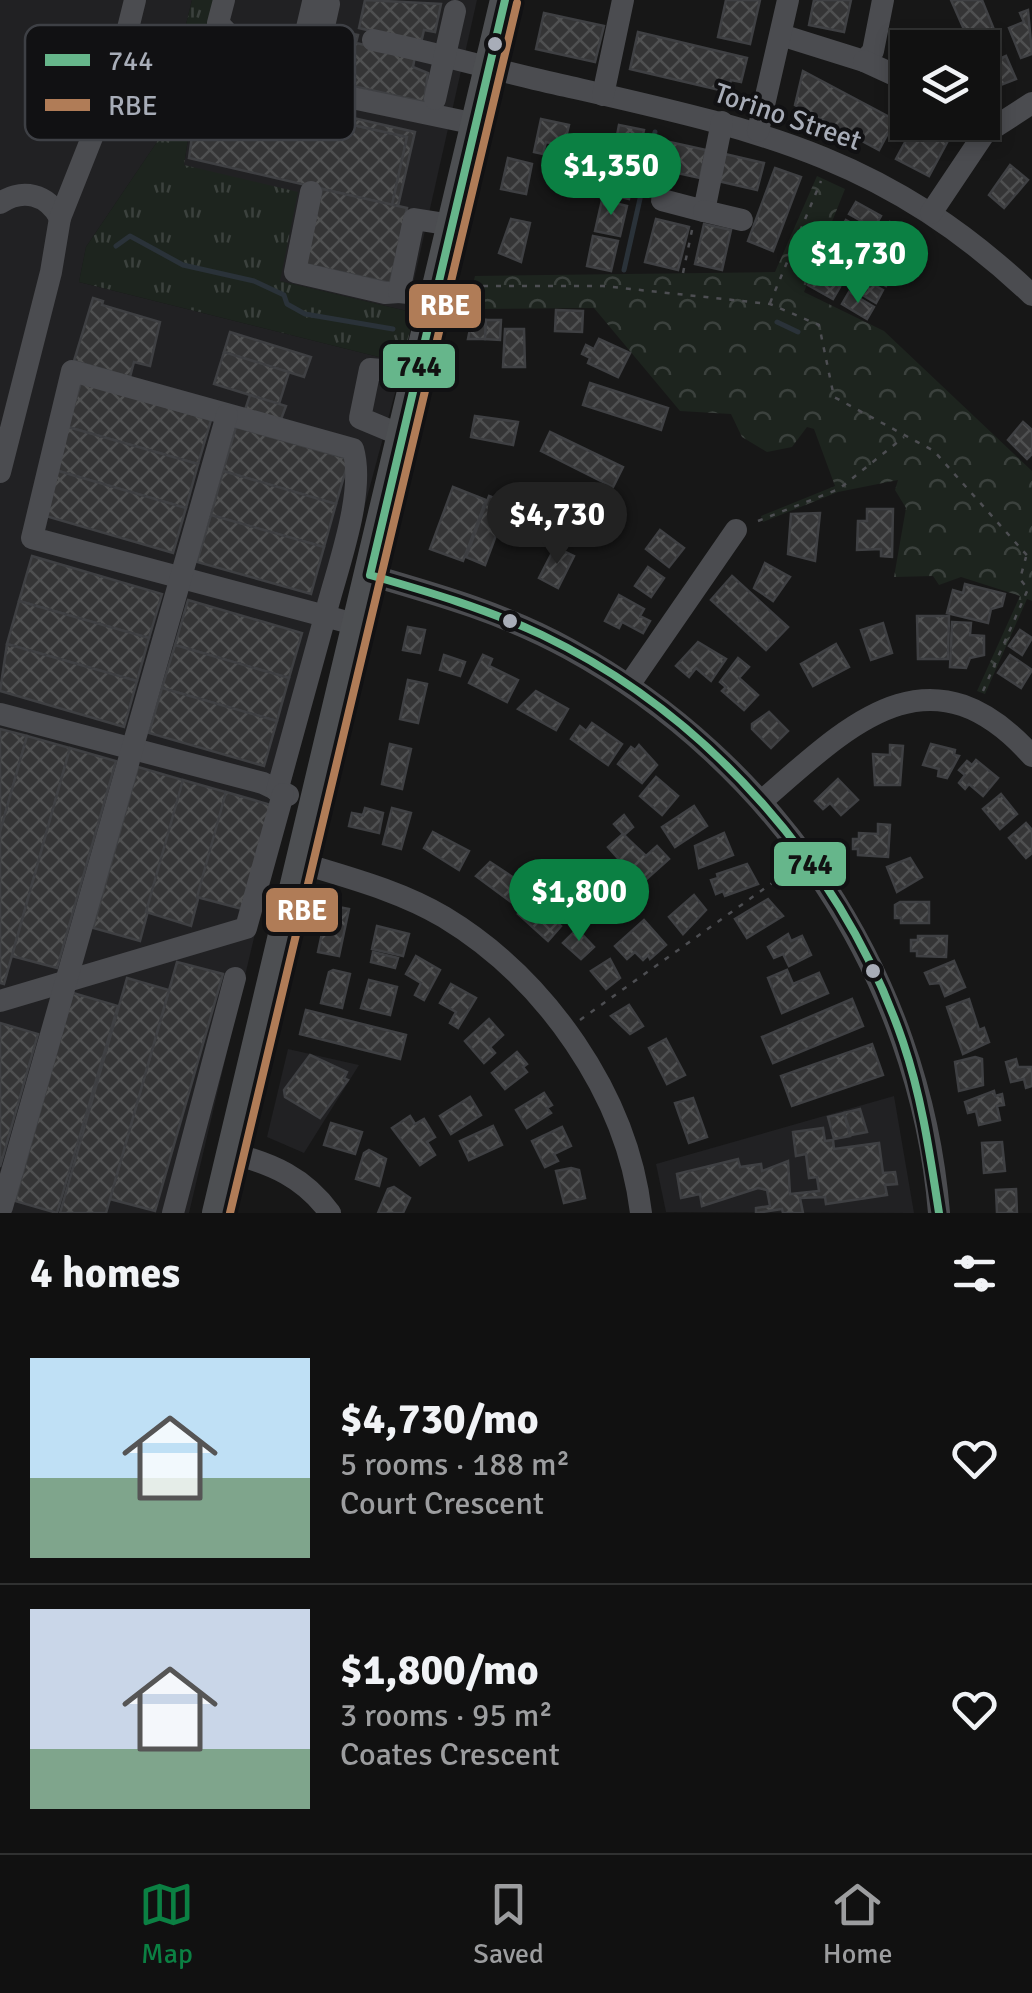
<!DOCTYPE html>
<meta charset="utf-8">
<style>
body{margin:0;font-family:Signika,sans-serif;background:#1e1f1f;color:#f1f3f6;height:100vh;display:flex;flex-direction:column;font-size:38px;white-space:nowrap}
*{box-sizing:border-box;margin:0}
p{font-size:32px;color:#9c9d9f}
.icon{flex:none;width:55px;height:55px;fill:none;stroke:currentColor;stroke-width:2;stroke-linecap:round;stroke-linejoin:round}
.map{position:relative;height:1213px;overflow:hidden}
.details{display:flex;flex-direction:column;background:#111;flex:1}
.details>*{flex:none}
.buttons{position:absolute;left:890px;top:30px;display:grid;gap:20px}
.buttons a{display:grid;place-items:center;width:110px;height:110px;border-radius:0px;background:#111;box-shadow:0 5px 15px #0003,0 0 0 2px #303131;font-size:50px}
.price{position:absolute;translate:-50% -85px;padding:0 22px;border-radius:35px;background:#0b8043;color:#fff;font-size:32px;line-height:65px;filter:drop-shadow(0 2px 5px #0008)}
.price::after{content:'';position:absolute;left:50%;top:60px;width:30px;height:22px;margin-left:-15px;background:inherit;clip-path:polygon(0 0,100% 0,50% 100%)}
.price.active{background:#222;color:#fff}
ul{padding:0;list-style:none}
li{display:flex;align-items:center;gap:30px;height:250px;padding:0 30px}
li+li{border-top:2px solid #303131}
li span{display:grid;place-items:center;flex:none;width:280px;height:200px;border-radius:0px;color:#555}
li>.icon{margin-inline-start:auto}
span .icon{width:120px;height:120px;fill:#fffc;stroke-width:1}
li b{font-size:42px}
h2{display:flex;justify-content:space-between;align-items:center;height:120px;padding:0 30px;font-size:42px}
.dock{display:flex;justify-content:space-around;align-items:center;height:140px;border-top:2px solid #303131;background:#111;font-size:28px;color:#9c9d9f}
.dock a{display:grid;justify-items:center;gap:5px}
.dock .active{color:#0b8043}
.map>svg:first-child{display:block}
.built{fill:#212123}
.grass{fill:url(#grass-tufts)}
.forest{fill:url(#forest-crowns)}
.lines{fill:none;stroke-linecap:round;stroke-linejoin:round}
.stream{stroke:#2a3239;stroke-width:5}
.building{fill:url(#building-cross-hatch);stroke:#3f4043;stroke-width:2.5}
.path{stroke:#4d4e52;stroke-width:2.5;stroke-dasharray:5 8;stroke-linecap:butt}
.minor{stroke:#4b4c50;stroke-width:22}
.major{stroke:#4d4f52;stroke-width:30}
.bus-1-casing{stroke:#111113;stroke-width:15}
.bus-2-casing{stroke:#111113;stroke-width:15}
.bus-1{stroke:#66b68b;stroke-width:8}
.bus-2{stroke:#b07c57;stroke-width:8}
.bus-dot{fill:#a8adb8;stroke:#111113;stroke-width:4}
.labels{text-anchor:middle;stroke-width:8;stroke-linejoin:round;paint-order:stroke}
.street-label{font-size:28px;fill:#a8adb8;stroke:#111113}
.key{fill:#111113;stroke:#3e4045;stroke-width:2.5}
.key-label{font-size:28px;fill:#a8adb8}
.line-badge{stroke:#111113;stroke-width:4}
.badge-label{font-size:28px;text-anchor:middle;font-weight:bold;fill:#fff}
.pale-badge-label{font-size:28px;text-anchor:middle;font-weight:bold;fill:#111}
</style>
<div class="map">
<svg width="1032" height="1213" viewBox="0 0 1032 1213">
<defs>
<pattern id="grass-tufts" width="24" height="20" patternUnits="userSpaceOnUse" patternTransform="scale(2.5)"><rect width="24" height="20" fill="#1d241e"/><path d="M3 7l-1-3M5 7V3M7 7l1-3M15 17l-1-3M17 17v-4M19 17l1-3" fill="none" stroke="#3b413d"/></pattern>
<pattern id="forest-crowns" width="20" height="18" patternUnits="userSpaceOnUse" patternTransform="scale(2.5)"><rect width="20" height="18" fill="#1d241e"/><path d="M2 6a3 3 0 1 1 6 0M12 15a3 3 0 1 1 6 0" fill="none" stroke="#3b413d"/></pattern>
<pattern id="building-cross-hatch" width="8" height="8" patternUnits="userSpaceOnUse" patternTransform="scale(2.5)"><rect width="8" height="8" fill="#353536"/><path d="M0 0l8 8M0 8l8-8" fill="none" stroke="#4f5051"/></pattern>
</defs>
<rect width="100%" height="100%" fill="#171717"/>
<g class="built">
<polygon points="0,0 192,0 157,142 86,247 79,282 403,363 291,781 189,1213 0,1213"/>
<polygon points="217,0 477,0 407,311 279,281 184,165 200,61"/>
<polygon points="288,1049 359,1065 304,1153 267,1137"/>
<polygon points="894,1096 914,1213 666,1212 656,1164"/>
</g>
<polygon class="grass" points="192,0 217,0 200,61 184,165 298,192 280,281 407,311 410,298 416,304 403,363 79,282 86,247 157,142"/>
<polygon class="forest" points="817,176 845,189 804,292 884,331 1032,471 1032,601 1027,599 985,694 977,691 1020,596 961,577 939,585 933,576 894,577 906,508 895,490 898,480 838,492 763,522 761,516 835,486 814,429 807,427 792,447 767,452 742,437 731,414 680,411 594,308 467,309 475,276 775,272"/>
<g class="lines">
<g class="stream">
<polyline points="116,246 130,236 183,265 254,281 284,295 287,304 305,314 393,329"/>
<polyline points="624,270 655,132"/>
<polyline points="777,322 798,332"/>
</g>
</g>
<g class="building">
<polygon points="365,0 441,4 435,32 424,30 421,43 359,28"/>
<polygon points="726,0 760,0 750,44 718,37"/>
<polygon points="814,0 851,0 844,32 809,25"/>
<polygon points="951,0 982,0 995,32 970,43"/>
<polygon points="1028,10 1032,54 1021,58 1009,28 1024,22 1020,13"/>
<polygon points="544,13 604,26 595,62 536,49"/>
<polygon points="343,32 358,35 356,43 415,56 413,67 428,73 424,102 331,81"/>
<polygon points="638,32 747,58 741,82 731,80 728,92 630,69"/>
<polygon points="1006,56 1016,79 993,88 983,66"/>
<polygon points="202,64 251,77 245,101 407,137 392,205 189,158"/>
<polygon points="803,71 895,120 879,150 795,105"/>
<polygon points="247,94 415,132 398,206 392,205 407,137 245,101"/>
<polygon points="541,119 569,125 564,146 546,142 543,154 534,152"/>
<polygon points="916,122 927,122 951,135 929,176 896,159"/>
<polygon points="619,125 644,130 637,161 613,156"/>
<polygon points="665,141 706,150 700,178 659,169"/>
<polygon points="552,145 577,149 575,164 550,160"/>
<polygon points="725,154 764,163 757,190 718,181"/>
<polygon points="508,158 532,164 526,194 501,189"/>
<polygon points="611,163 635,168 629,199 604,193"/>
<polygon points="1010,165 1028,180 1004,208 989,195"/>
<polygon points="775,168 801,177 773,251 748,241"/>
<polygon points="322,189 407,208 390,283 305,264"/>
<polygon points="602,200 627,206 620,236 595,231"/>
<polygon points="856,202 881,216 874,228 849,214"/>
<polygon points="511,219 530,223 521,262 499,253"/>
<polygon points="656,219 689,227 678,270 645,262"/>
<polygon points="846,220 871,234 864,246 838,232"/>
<polygon points="890,222 915,236 908,248 883,234"/>
<polygon points="704,224 731,230 722,270 695,264"/>
<polygon points="593,236 618,241 611,271 587,266"/>
<polygon points="835,239 860,254 853,266 828,251"/>
<polygon points="879,240 904,254 897,266 872,252"/>
<polygon points="824,256 849,270 842,283 817,268"/>
<polygon points="868,259 893,274 886,286 861,271"/>
<polygon points="815,272 840,287 833,299 808,285"/>
<polygon points="858,276 883,290 876,303 851,288"/>
<polygon points="849,292 874,307 867,319 842,304"/>
<polygon points="93,298 103,301 102,305 160,322 150,366 134,362 130,377 74,361"/>
<polygon points="556,310 583,311 582,332 555,331"/>
<polygon points="472,319 486,320 485,339 468,339"/>
<polygon points="486,320 501,320 500,340 485,339"/>
<polygon points="505,329 524,329 525,367 503,367"/>
<polygon points="230,332 311,357 304,377 224,352"/>
<polygon points="599,339 630,353 618,377 588,363 590,358 582,354 586,345 594,349"/>
<polygon points="224,352 289,372 279,404 214,384"/>
<polygon points="81,382 211,420 198,464 68,427"/>
<polygon points="590,383 668,408 661,430 583,405"/>
<polygon points="250,395 286,406 280,422 245,410"/>
<polygon points="475,416 518,422 513,445 471,437"/>
<polygon points="1023,422 1032,430 1032,454 1027,459 1008,440"/>
<polygon points="68,427 198,464 186,508 55,470"/>
<polygon points="236,427 349,459 336,504 223,471"/>
<polygon points="550,432 623,467 613,487 541,451"/>
<polygon points="55,470 186,508 173,553 42,515"/>
<polygon points="223,471 336,504 324,547 211,515"/>
<polygon points="453,487 486,500 463,561 430,549"/>
<polygon points="489,496 508,503 485,565 466,557"/>
<polygon points="574,498 604,504 601,520 590,518 588,529 569,525"/>
<polygon points="867,509 893,509 892,557 881,556 881,549 857,550 858,521 867,521"/>
<polygon points="820,513 815,561 788,554 791,514"/>
<polygon points="211,515 324,547 311,594 197,562"/>
<polygon points="660,530 684,548 669,567 646,549"/>
<polygon points="555,547 574,556 558,588 539,578"/>
<polygon points="32,556 162,594 149,638 19,601"/>
<polygon points="765,563 790,577 773,601 754,588"/>
<polygon points="648,567 664,578 651,597 635,586"/>
<polygon points="732,576 788,627 766,650 711,600"/>
<polygon points="965,584 1005,594 1002,606 991,609 988,623 947,613 953,590 963,593"/>
<polygon points="619,595 644,609 640,616 650,621 643,633 622,622 619,628 605,621"/>
<polygon points="188,600 302,633 289,678 175,645"/>
<polygon points="19,601 149,638 137,681 7,644"/>
<polygon points="917,616 949,616 948,659 918,659"/>
<polygon points="952,622 971,623 970,635 984,636 984,655 970,658 966,668 950,667"/>
<polygon points="883,623 892,653 871,660 861,630"/>
<polygon points="408,627 425,630 420,653 403,650"/>
<polygon points="1020,630 1032,638 1022,655 1009,646"/>
<polygon points="698,642 726,659 711,681 696,668 689,677 676,666"/>
<polygon points="7,644 137,681 124,727 0,691"/>
<polygon points="836,644 849,667 813,686 801,664"/>
<polygon points="175,645 289,678 277,721 162,688"/>
<polygon points="444,655 465,662 460,676 440,670"/>
<polygon points="483,655 492,659 489,666 518,680 507,702 469,683"/>
<polygon points="1010,655 1032,670 1021,688 998,673"/>
<polygon points="738,658 749,667 739,678 758,695 744,710 722,691 726,687 720,682"/>
<polygon points="408,680 427,684 418,723 400,719"/>
<polygon points="162,688 277,721 264,766 149,733"/>
<polygon points="536,691 568,709 556,730 518,709"/>
<polygon points="769,712 788,731 771,748 752,729 752,724"/>
<polygon points="592,723 622,744 608,765 571,739 580,726 586,731"/>
<polygon points="0,729 27,736 0,832"/>
<polygon points="27,736 70,748 4,984 0,983 0,832"/>
<polygon points="390,744 411,749 402,789 382,784"/>
<polygon points="931,744 955,750 954,755 959,756 947,778 938,776 939,769 923,765"/>
<polygon points="639,745 657,765 642,783 618,764 631,747 635,750"/>
<polygon points="890,745 903,746 900,785 875,785 873,754 890,755"/>
<polygon points="70,748 116,761 57,968 12,956"/>
<polygon points="976,760 998,778 983,796 969,784 965,789 959,783 965,775 959,770 967,761 972,765"/>
<polygon points="138,767 183,780 140,941 93,928"/>
<polygon points="656,777 678,796 662,815 640,796"/>
<polygon points="838,779 858,800 841,815 830,803 823,809 815,801"/>
<polygon points="183,780 226,792 191,926 146,912"/>
<polygon points="226,792 271,805 242,909 197,897"/>
<polygon points="1001,794 1017,814 1000,829 983,809"/>
<polygon points="694,806 707,826 675,847 662,827"/>
<polygon points="365,808 383,813 379,833 349,826 352,813 363,815"/>
<polygon points="392,808 411,813 401,849 383,844"/>
<polygon points="624,815 633,827 624,835 629,840 646,856 657,846 669,859 641,884 608,847 623,834 614,824"/>
<polygon points="1026,823 1032,830 1032,853 1026,858 1009,838"/>
<polygon points="878,824 890,825 888,857 858,855 858,849 853,849 853,839 859,839 859,833 878,834"/>
<polygon points="433,832 469,851 459,870 424,848"/>
<polygon points="724,833 733,855 699,868 695,846"/>
<polygon points="910,858 922,877 897,892 887,867"/>
<polygon points="490,862 523,884 511,902 476,876"/>
<polygon points="747,864 758,884 725,896 723,891 716,894 711,880 718,878 717,874"/>
<polygon points="694,895 706,910 683,934 669,917"/>
<polygon points="531,899 561,926 548,941 518,914"/>
<polygon points="768,899 783,916 747,938 735,919"/>
<polygon points="900,902 929,902 929,923 901,923 901,918 895,918 895,905"/>
<polygon points="328,905 349,909 339,956 318,952"/>
<polygon points="644,920 666,945 650,959 648,955 643,960 635,952 627,959 615,946"/>
<polygon points="377,926 409,934 403,956 372,949"/>
<polygon points="577,929 594,947 581,959 563,943"/>
<polygon points="788,934 791,941 802,936 811,955 789,966 783,954 774,958 768,947"/>
<polygon points="918,936 947,936 946,957 917,956 917,951 911,951 911,940 918,940"/>
<polygon points="373,952 398,958 395,968 371,962"/>
<polygon points="416,956 440,970 424,1000 415,995 421,983 406,974"/>
<polygon points="610,959 620,978 606,989 591,971"/>
<polygon points="954,961 965,987 945,996 940,983 930,984 925,973"/>
<polygon points="177,962 223,974 155,1211 110,1199"/>
<polygon points="333,970 350,974 342,1008 321,1003 329,972"/>
<polygon points="787,970 793,984 819,973 828,993 782,1013 768,978"/>
<polygon points="127,978 169,990 106,1213 60,1213"/>
<polygon points="369,980 397,987 390,1015 361,1008"/>
<polygon points="451,984 476,998 458,1028 450,1023 456,1012 440,1003"/>
<polygon points="73,993 118,1006 57,1213 15,1201"/>
<polygon points="852,999 863,1026 773,1063 762,1037"/>
<polygon points="969,999 979,1030 984,1028 989,1042 963,1054 947,1007"/>
<polygon points="629,1005 643,1026 630,1034 611,1016"/>
<polygon points="306,1010 406,1035 400,1059 300,1034"/>
<polygon points="489,1019 503,1035 490,1047 495,1053 484,1063 465,1041"/>
<polygon points="0,1023 38,1034 0,1167"/>
<polygon points="666,1039 685,1075 667,1084 649,1048"/>
<polygon points="872,1044 883,1075 792,1106 781,1076"/>
<polygon points="517,1052 527,1064 523,1067 527,1072 505,1089 492,1073"/>
<polygon points="310,1055 347,1072 344,1078 348,1080 320,1118 285,1097 284,1090"/>
<polygon points="975,1057 982,1059 983,1085 959,1091 955,1062"/>
<polygon points="1016,1059 1018,1067 1032,1067 1032,1086 1026,1088 1024,1079 1011,1082 1006,1062"/>
<polygon points="994,1091 995,1096 1002,1094 1004,1105 997,1106 1000,1120 979,1125 976,1111 968,1113 965,1102"/>
<polygon points="544,1093 552,1105 547,1108 551,1113 527,1128 516,1110"/>
<polygon points="470,1097 481,1115 451,1134 440,1116"/>
<polygon points="693,1098 707,1137 689,1143 675,1103"/>
<polygon points="860,1109 867,1132 851,1135 844,1113"/>
<polygon points="844,1113 850,1136 834,1139 828,1117"/>
<polygon points="410,1116 415,1124 424,1119 435,1137 427,1142 435,1155 420,1165 392,1128"/>
<polygon points="331,1123 362,1132 355,1154 324,1145"/>
<polygon points="493,1126 502,1145 469,1160 460,1141"/>
<polygon points="562,1127 571,1146 554,1154 558,1161 545,1167 532,1141"/>
<polygon points="823,1128 825,1141 833,1140 834,1149 879,1143 883,1173 895,1172 897,1184 885,1185 887,1195 826,1204 825,1197 800,1198 803,1213 783,1213 782,1209 756,1213 756,1208 770,1206 767,1190 758,1188 702,1206 700,1194 681,1198 677,1174 738,1159 740,1167 761,1164 762,1171 788,1161 790,1194 819,1191 817,1177 809,1178 806,1154 796,1156 793,1132"/>
<polygon points="1002,1142 1005,1171 984,1173 982,1143"/>
<polygon points="369,1150 386,1159 379,1186 356,1179 364,1153"/>
<polygon points="571,1168 579,1170 585,1198 564,1203 556,1171"/>
<polygon points="394,1187 410,1198 403,1213 378,1213 388,1189"/>
<polygon points="1016,1189 1017,1213 997,1213 996,1190"/>
</g>
<g class="lines">
<g class="path">
<polyline points="899,30 905,52 908,23"/>
<polyline points="683,273 692,230"/>
<polyline points="470,286 603,286 770,304 819,325 834,397 934,451 1032,561"/>
<polyline points="770,303 821,181"/>
<polyline points="758,521 839,489 904,437"/>
<polyline points="983,691 1028,589 1020,579 1026,557"/>
<polyline points="580,1020 789,871"/>
</g>
<g class="minor">
<polyline points="224,0 218,23 254,61 295,86 476,124"/>
<polyline points="781,35 864,61 873,51 883,0"/>
<path d="M373,40C438,53 501,72 566,86C757,130 884,155 1032,295"/>
<polyline points="864,61 901,78"/>
<polyline points="298,87 299,62 313,2 329,4 310,89"/>
<polyline points="603,95 623,0"/>
<polyline points="435,99 455,11"/>
<polyline points="758,131 788,0"/>
<polyline points="311,192 295,272 385,293 399,292"/>
<polyline points="662,200 704,211 722,122"/>
<path d="M0,203C23,188 47,194 60,218"/>
<polyline points="704,211 742,220"/>
<polyline points="931,213 984,134 1032,103"/>
<polyline points="436,296 399,292 414,219 452,225"/>
<polyline points="403,436 360,418 370,369 418,373"/>
<polyline points="0,472 51,272 60,218 116,77 135,0"/>
<path d="M370,575C439,595 506,614 569,649C776,762 920,976 939,1213"/>
<polyline points="629,685 736,530"/>
<polyline points="0,714 263,783 288,795"/>
<path d="M277,791L323,624L325,616C336,571 366,494 353,449L72,371L32,538L325,616L358,625"/>
<path d="M763,800C849,725 930,642 1032,756"/>
<path d="M301,863C350,878 400,891 444,917C545,978 627,1094 641,1213"/>
<polyline points="0,1001 246,928 283,794"/>
<path d="M231,1153C272,1164 304,1177 330,1213"/>
<polyline points="2,1207 227,415"/>
<polyline points="173,1213 235,978"/>
</g>
<polyline class="major" points="217,1213 505,0"/>
<defs>
<path id="bus-1" d="M505,0L370,575C429,592 487,609 542,635C707,714 844,869 903,1042C922,1098 930,1155 939,1213"/>
<polyline id="bus-2" points="230,1213 517,3"/>
</defs>
<use href="#bus-1" class="bus-1-casing"/>
<use href="#bus-2" class="bus-2-casing"/>
<use href="#bus-1" class="bus-1"/>
<use href="#bus-2" class="bus-2"/>
</g>
<g class="bus-dot">
<circle cx="495" cy="44" r="9"/>
<circle cx="510" cy="621" r="9"/>
<circle cx="873" cy="971" r="9"/>
</g>
<g class="labels">
<g class="street-label">
<text transform="translate(788 116) rotate(19)" y="10">Torino Street</text>
</g>
</g>
<rect x="25" y="25" width="330" height="115" rx="15" class="key"/>
<rect x="45" y="54" width="45" height="12" fill="#66b68b"/>
<rect x="45" y="99" width="45" height="12" fill="#b07c57"/>
<g class="key-label">
<text x="108" y="70">744</text>
<text x="108" y="115">RBE</text>
</g>
<g class="line-badge">
<rect x="407" y="282" width="76" height="48" rx="10" fill="#b07c57"/>
<rect x="381" y="342" width="76" height="48" rx="10" fill="#66b68b"/>
<rect x="772" y="840" width="76" height="48" rx="10" fill="#66b68b"/>
<rect x="264" y="886" width="76" height="48" rx="10" fill="#b07c57"/>
</g>
<g class="badge-label">
<text x="445" y="315">RBE</text>
<text x="302" y="920">RBE</text>
</g>
<g class="pale-badge-label">
<text x="419" y="376">744</text>
<text x="810" y="874">744</text>
</g>
</svg>
<div class="buttons">
<a><svg class="icon" aria-label="layers" viewBox="0 0 24 24"><path d="M12 4l9 5-9 5-9-5zM3 14l9 5 9-5"/></svg></a>
</div>
<b class="price" style="left:611px;top:218px">$1,350</b>
<b class="price" style="left:858px;top:306px">$1,730</b>
<b class="price active" style="left:557px;top:567px">$4,730</b>
<b class="price" style="left:579px;top:944px">$1,800</b>
</div>
<section class="details">
<h2>4 homes<svg class="icon" aria-label="filters" viewBox="0 0 24 24"><path d="M4 7h16M4 17h16"/><circle cx="9" cy="7" r="2"/><circle cx="15" cy="17" r="2"/></svg></h2>
<ul>
<li><span style="background:linear-gradient(#bfe0f5 60%,#7fa58c 0)"><svg class="icon" aria-label="home" viewBox="0 0 24 24"><path d="M3 11l9-7 9 7M6 9v11h12V9"/></svg></span><div><b>$4,730/mo</b><p>5 rooms · 188 m²</p><p>Court Crescent</p></div><svg class="icon" aria-label="heart" viewBox="0 0 24 24"><path d="M12 20l-8-8c-3-5 5-10 8-4 3-6 11-1 8 4z"/></svg></li>
<li><span style="background:linear-gradient(#c9d6e8 70%,#7fa58c 0)"><svg class="icon" aria-label="home" viewBox="0 0 24 24"><path d="M3 11l9-7 9 7M6 9v11h12V9"/></svg></span><div><b>$1,800/mo</b><p>3 rooms · 95 m²</p><p>Coates Crescent</p></div><svg class="icon" aria-label="heart" viewBox="0 0 24 24"><path d="M12 20l-8-8c-3-5 5-10 8-4 3-6 11-1 8 4z"/></svg></li>
</ul>
</section>
<nav class="dock">
<a class="active"><svg class="icon" aria-label="map" viewBox="0 0 24 24"><path d="M3 6l6-2 6 2 6-2v14l-6 2-6-2-6 2zM9 4v14M15 6v14"/></svg>Map</a>
<a><svg class="icon" aria-label="saved" viewBox="0 0 24 24"><path d="M7 4h10v16l-5-4-5 4z"/></svg>Saved</a>
<a><svg class="icon" aria-label="home" viewBox="0 0 24 24"><path d="M3 11l9-7 9 7M6 9v11h12V9"/></svg>Home</a>
</nav>
